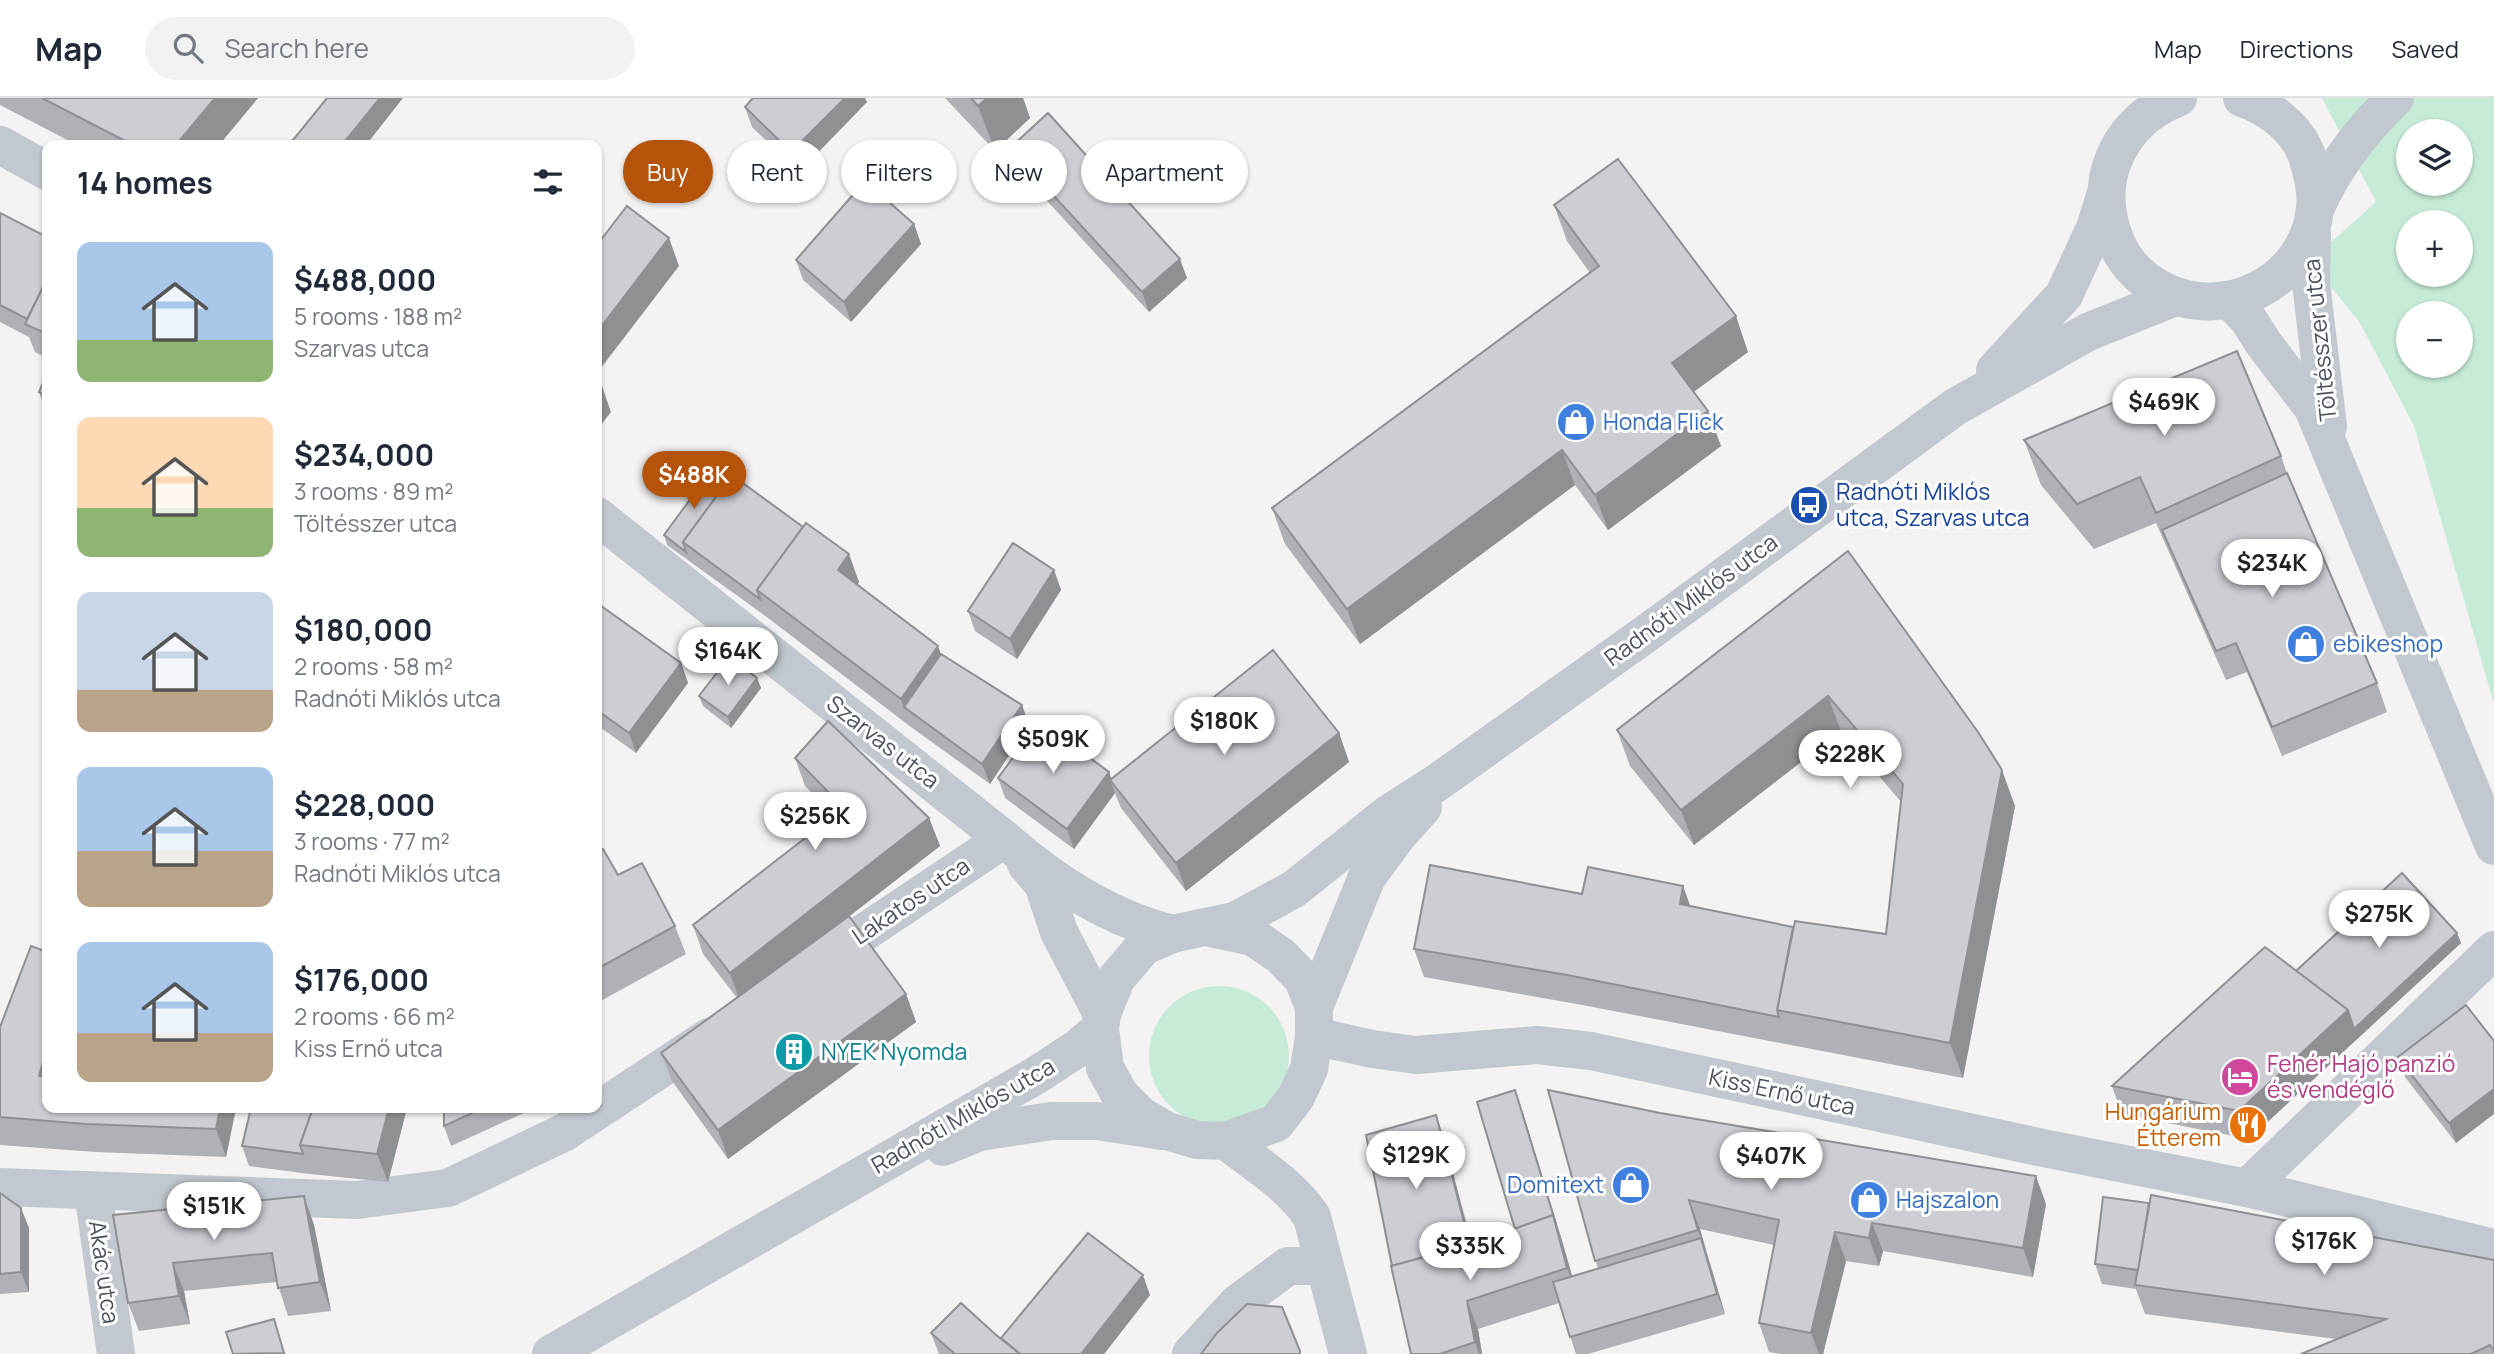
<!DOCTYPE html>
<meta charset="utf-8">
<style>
body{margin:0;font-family:Manrope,sans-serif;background:#f2f2f3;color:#1f2937;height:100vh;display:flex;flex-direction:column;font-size:26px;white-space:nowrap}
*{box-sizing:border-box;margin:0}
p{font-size:23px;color:#747a83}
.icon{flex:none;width:38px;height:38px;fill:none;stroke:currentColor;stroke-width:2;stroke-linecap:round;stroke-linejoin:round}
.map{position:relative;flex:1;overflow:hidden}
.side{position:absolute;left:42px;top:42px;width:560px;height:973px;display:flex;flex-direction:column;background:#fff;border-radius:14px;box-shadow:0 2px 5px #0004}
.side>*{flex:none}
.banner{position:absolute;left:623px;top:42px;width:665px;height:63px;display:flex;gap:14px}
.controls{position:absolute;left:2396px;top:21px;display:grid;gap:14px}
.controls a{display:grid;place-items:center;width:77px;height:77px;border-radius:50%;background:#fff;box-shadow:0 2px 5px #0004;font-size:35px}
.price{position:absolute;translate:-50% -60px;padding:0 16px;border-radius:24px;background:#fff;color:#222;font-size:23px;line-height:46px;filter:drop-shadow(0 2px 4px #0008)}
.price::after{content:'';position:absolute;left:50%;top:42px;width:21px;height:16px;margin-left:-10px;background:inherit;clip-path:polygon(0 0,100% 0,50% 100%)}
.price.active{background:#b45309;color:#fff}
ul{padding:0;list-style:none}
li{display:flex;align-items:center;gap:21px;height:175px;padding:0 35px}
li span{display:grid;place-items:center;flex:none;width:196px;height:140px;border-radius:14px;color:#555}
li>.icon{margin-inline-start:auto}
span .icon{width:84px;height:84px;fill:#fffc;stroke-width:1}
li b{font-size:30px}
h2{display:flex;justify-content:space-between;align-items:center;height:84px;padding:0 35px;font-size:30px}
.pill{padding:0 24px;border-radius:32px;background:#fff;box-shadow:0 2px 5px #0004;font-size:24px;line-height:63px}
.pill.active{background:#b45309;color:#fff}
header{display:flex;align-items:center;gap:42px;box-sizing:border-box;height:98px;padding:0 35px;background:#fff;border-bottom:2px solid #e0e1e3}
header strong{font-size:33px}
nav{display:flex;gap:38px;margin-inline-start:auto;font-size:24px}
.search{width:490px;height:63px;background:#f2f2f3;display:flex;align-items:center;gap:18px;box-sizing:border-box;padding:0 24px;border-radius:38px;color:#747a83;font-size:26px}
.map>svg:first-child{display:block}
.green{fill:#c6ecd8;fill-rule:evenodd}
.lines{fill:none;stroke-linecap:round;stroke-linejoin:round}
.minor{stroke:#c1c8cf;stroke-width:38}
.wall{fill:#afb1b6}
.shaded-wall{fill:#8f9094}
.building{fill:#ccced4;stroke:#8f9094;stroke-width:2}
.labels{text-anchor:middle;stroke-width:6;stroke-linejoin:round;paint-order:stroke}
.street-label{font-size:23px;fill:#4b535e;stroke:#fff}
.shop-label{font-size:23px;fill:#366cbe;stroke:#fff;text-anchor:start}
.transit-label{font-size:23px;fill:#164399;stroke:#fff;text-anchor:start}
.culture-label{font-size:23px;fill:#0d838f;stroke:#fff;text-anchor:start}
.hotel-label{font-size:23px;fill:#b23c85;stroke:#fff;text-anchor:start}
.food-label{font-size:23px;fill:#c56008;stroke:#fff;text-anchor:end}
</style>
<header>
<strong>Map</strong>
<div class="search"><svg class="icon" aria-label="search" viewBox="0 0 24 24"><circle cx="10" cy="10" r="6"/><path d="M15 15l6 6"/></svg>Search here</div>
<nav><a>Map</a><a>Directions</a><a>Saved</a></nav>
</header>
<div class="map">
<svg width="2494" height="1256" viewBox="0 0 2494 1256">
<rect width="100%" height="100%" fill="#f4f2f2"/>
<g class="green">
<path d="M2322,0H2494V606L2414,328L2360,225L2310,163L2376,104ZM2408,33H2460V86H2408ZM2408,124H2460V177H2408ZM2408,215H2460V268H2408Z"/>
<circle cx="1219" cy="958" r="70"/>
</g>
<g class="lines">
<g class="minor">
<path d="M2178,0C2142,13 2116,42 2108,80C2104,104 2107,124 2117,146C2126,166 2141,181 2160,191C2224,226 2308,184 2315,110C2317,92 2312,75 2307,58C2297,30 2269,9 2242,0"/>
<polyline points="0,47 47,73"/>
<path d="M2316,109C2334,68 2363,31 2395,0"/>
<polyline points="2312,135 2311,185 2328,329"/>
<polyline points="2231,203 2248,221 2264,246 2313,310 2494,748"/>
<polyline points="1995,272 2064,197 2095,130 2105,98"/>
<path d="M597,418L1004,741C1052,783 1109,820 1172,836"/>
<polyline points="1026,766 1043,786 1059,834 1102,916"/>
<polyline points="1205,829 1253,839 1281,858 1303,881 1314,909 1314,938 1309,971 1296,999 1276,1025 1226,1043 1197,1042 1167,1033 1140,1017 1120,997 1105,970 1100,931 1102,916 1116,881 1144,848 1172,836 1205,829 1235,823 1294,791 1388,716 1438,684 1647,535 1955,309 2088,234 2175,199"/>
<polyline points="820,864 1004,741"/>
<polyline points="1314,909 1367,779 1398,737 1423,709"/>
<polyline points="1314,938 1372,951 1416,957 1537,947 1591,953 2048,1051 2247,1090 2494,1150"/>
<path d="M1226,1043C1256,1066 1291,1087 1312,1119L1348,1256"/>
<polyline points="943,1049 980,1034 1051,1023 1097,1023 1162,1033"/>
<polyline points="0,1089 357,1102 448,1090 565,1034 709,939"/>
<polyline points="2247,1090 2494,852"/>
<polyline points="93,1093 116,1256"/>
<polyline points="551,1256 1035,978 1078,950 1100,931"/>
<polyline points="1191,1256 1238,1205 1288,1168 1323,1168"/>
</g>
</g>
<g class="wall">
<polygon points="0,0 258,0 219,47 77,47 0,7"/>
<polygon points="945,0 1023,0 1030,20 995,53"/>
<polygon points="867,4 799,74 752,29 745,9"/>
<polygon points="1010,50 1187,180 1149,214 1017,70"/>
<polygon points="1554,107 1748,254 1694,294 1721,348 1608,432 1575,387 1360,546 1285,446 1272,410 1590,175 1567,143"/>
<polygon points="0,115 47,139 47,260 35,254 29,239 0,224"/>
<polygon points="914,126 921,146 851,224 803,182 796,162"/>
<polygon points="47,275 47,317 39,294"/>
<polygon points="2024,342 2281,358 2287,375 2377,585 2387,614 2282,658 2247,574 2226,582 2156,425 2094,451 2041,387"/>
<polygon points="664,437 859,484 858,487 941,556 1022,607 1029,627 990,686 911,629 768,520 667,447"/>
<polygon points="1848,453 2015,708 1963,980 1577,906 1424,879 1414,851 1582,796 1683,788 1690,808 1793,829 1886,836 1901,704 1841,633 1694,747 1630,668 1617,632"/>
<polygon points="1054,472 1061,492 1017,561 975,533 968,513"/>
<polygon points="597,505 681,565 688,585 636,655 597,627"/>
<polygon points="757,580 761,590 731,630 703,608 699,598"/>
<polygon points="1339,635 1349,664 1186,793 1121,710 1115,695 1074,751 1005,700 998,680 1109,674 1111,681"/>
<polygon points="795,660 929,720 940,748 849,818 906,896 916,924 728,1061 672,983 661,955 737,900 703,856 693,827 834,718 805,688"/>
<polygon points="597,754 618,777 675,828 686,856 597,905"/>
<polygon points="2457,835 2461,845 2249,1041 2122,1016 2112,988 2296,873"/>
<polygon points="2466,907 2456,1045 2405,979 2398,959"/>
<polygon points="0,929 47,1010 236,1010 226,1059 96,1054 0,1047"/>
<polygon points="1515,992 1522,1012 1563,1146 1572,1178 1598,1171 1548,992 2046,1106 2033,1179 1883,1153 1879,1168 1846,1163 1823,1256 1782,1256 1769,1254 1759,1225 1774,1147 1700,1131 1725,1216 1588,1256 1576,1256 1559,1205 1478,1231 1482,1256 1411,1256 1443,1037 1472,1146 1515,1131"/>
<polygon points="251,1010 407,1010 388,1084 310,1076 249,1068 242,1048"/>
<polygon points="444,1010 535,1010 451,1048 444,1028"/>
<polygon points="0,1095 29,1130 29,1194 0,1196"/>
<polygon points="304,1098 314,1127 331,1213 288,1218 277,1184 184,1193 190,1226 139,1233 128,1205 113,1117"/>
<polygon points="2494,1162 2494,1256 2300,1256 2336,1241 2145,1216 2136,1191 2102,1186 2095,1166"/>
<polygon points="1150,1197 1104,1256 939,1256 931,1235 1001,1240"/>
</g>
<g class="shaded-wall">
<polygon points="215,0 258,0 219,47 176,47"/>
<polygon points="380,0 403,0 366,47 342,47"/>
<polygon points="845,0 865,0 867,4 799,74 791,54"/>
<polygon points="987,0 1023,0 1030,20 995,53 978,8"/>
<polygon points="914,126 921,146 851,224 844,204"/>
<polygon points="669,140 679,168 597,275 597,234"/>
<polygon points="1180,161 1187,180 1149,214 1142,194"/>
<polygon points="1736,218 1748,254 1685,300 1672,265"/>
<polygon points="601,285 611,314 597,332 597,290"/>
<polygon points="1708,313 1721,348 1608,432 1595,397"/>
<polygon points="1562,352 1575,387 1360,546 1347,511"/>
<polygon points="849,456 859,484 848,500 838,472"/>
<polygon points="1054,472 1061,492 1017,561 1010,541"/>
<polygon points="938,548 948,576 904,609 901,601"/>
<polygon points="681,565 688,585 636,655 629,635"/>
<polygon points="757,580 761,590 731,630 728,619"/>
<polygon points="1828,598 1841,633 1694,747 1681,712"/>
<polygon points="1022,607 1029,627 990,686 982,666"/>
<polygon points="1339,635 1349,664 1186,793 1176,765"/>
<polygon points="2002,672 2015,708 1963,980 1950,945"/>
<polygon points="1109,674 1113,685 1110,682 1115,695 1074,751 1067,731"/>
<polygon points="929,720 940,748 740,903 730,875"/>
<polygon points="1683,788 1693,816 1680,806"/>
<polygon points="2457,835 2461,845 2249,1041 2239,1013 2348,912"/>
<polygon points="906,896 916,924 728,1061 718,1032"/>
<polygon points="47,949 47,1001 39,978"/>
<polygon points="2494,991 2494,1016 2456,1045 2449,1025"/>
<polygon points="1515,992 1522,1012 1563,1146 1578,1199 1567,1170"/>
<polygon points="220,1010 236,1010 226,1059 216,1031"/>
<polygon points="389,1010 407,1010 388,1084 377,1056"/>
<polygon points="1436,1017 1443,1037 1479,1176 1472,1156"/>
<polygon points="2036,1078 2046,1106 2033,1179 2023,1150"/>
<polygon points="304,1098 314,1127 331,1213 320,1184"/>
<polygon points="1689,1102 1700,1131 1708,1160 1698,1132"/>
<polygon points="21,1110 29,1130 29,1194 21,1174"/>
<polygon points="1872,1125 1883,1153 1879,1168 1869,1140"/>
<polygon points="1835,1134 1846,1163 1823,1256 1819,1256 1811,1235"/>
<polygon points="1701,1140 1708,1160 1725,1216 1717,1196"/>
<polygon points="173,1165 184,1193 190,1226 179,1198"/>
<polygon points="1143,1177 1150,1197 1104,1256 1081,1256"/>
<polygon points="1467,1203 1478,1231 1482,1256 1479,1256 1475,1244"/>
</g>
<g class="building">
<polygon points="42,0 215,0 176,47 133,47"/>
<polygon points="327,0 380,0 342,47 289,47"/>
<polygon points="753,0 845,0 791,54 745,9"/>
<polygon points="971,0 987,0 978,8"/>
<polygon points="1048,15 1180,161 1142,194 1010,50"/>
<polygon points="1618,61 1736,218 1672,265 1708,313 1595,397 1562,352 1347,511 1272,410 1599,168 1554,107"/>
<polygon points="865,83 914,126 844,204 796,162"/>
<polygon points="627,108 669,140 597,234 597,147"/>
<polygon points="0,115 47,139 47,181 27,221 0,207"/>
<polygon points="47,181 47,236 25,226"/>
<polygon points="2237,253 2281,358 2156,415 2140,379 2077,406 2024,342"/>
<polygon points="47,275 47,298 39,294"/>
<polygon points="2287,375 2377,585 2272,629 2236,545 2216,553 2162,432"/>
<polygon points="708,377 724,388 683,444 686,454 664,437"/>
<polygon points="732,377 803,429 757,492 760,501 683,444"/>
<polygon points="806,425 849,456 838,472 938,548 901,601 757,492"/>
<polygon points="1013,445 1054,472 1010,541 968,513"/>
<polygon points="1848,453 1978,634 2002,672 1950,945 1777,912 1795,823 1886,836 1903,686 1828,598 1681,712 1617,632"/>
<polygon points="597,505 681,565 629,635 597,612"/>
<polygon points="1273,552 1339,635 1176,765 1110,682"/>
<polygon points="941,556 1022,607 982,666 904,609"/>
<polygon points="729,559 757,580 728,619 699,598"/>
<polygon points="828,623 929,720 730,875 693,827 844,710 795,660"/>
<polygon points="1040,623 1109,674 1067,731 998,680"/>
<polygon points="603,751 618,777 642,765 675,828 597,871 597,754"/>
<polygon points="1430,767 1582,796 1588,769 1683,788 1680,806 1793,829 1777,912 1779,919 1567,877 1414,851"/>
<polygon points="2402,775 2457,835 2354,931 2348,912 2296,873"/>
<polygon points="849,818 906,896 718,1032 661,955"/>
<polygon points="31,848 47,854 47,949 39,978 47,978 47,1010 220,1010 216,1031 86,1026 0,1019 0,929"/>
<polygon points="2265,849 2348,912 2239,1013 2112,988"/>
<polygon points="2466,907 2494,943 2494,991 2449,1025 2398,959"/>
<polygon points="1515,992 1556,1126 1553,1117 1515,1131 1477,1004"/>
<polygon points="1548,992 1660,1015 2036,1078 2023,1150 1872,1125 1869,1140 1835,1134 1811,1235 1759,1225 1779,1122 1689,1102 1698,1132 1595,1163"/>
<polygon points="251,1010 313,1010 300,1047 303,1056 242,1048"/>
<polygon points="313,1010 389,1010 377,1056 300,1047"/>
<polygon points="444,1010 483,1010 444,1028"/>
<polygon points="1436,1017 1470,1147 1392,1168 1366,1037"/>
<polygon points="0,1095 21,1110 21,1174 0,1176"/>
<polygon points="2151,1097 2494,1162 2494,1253 2490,1247 2471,1256 2301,1256 2386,1221 2135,1187"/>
<polygon points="304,1098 320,1184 278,1190 272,1155 173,1165 179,1198 128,1205 113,1117"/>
<polygon points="2103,1099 2149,1105 2138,1172 2095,1166"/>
<polygon points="1553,1117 1567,1170 1467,1203 1475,1244 1440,1256 1411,1256 1391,1168 1469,1147"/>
<polygon points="1088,1135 1143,1177 1081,1256 1020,1256 1001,1240"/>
<polygon points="1701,1140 1717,1196 1570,1239 1553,1184"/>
<polygon points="961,1205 995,1236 1020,1256 955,1256 931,1235"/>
<polygon points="1247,1206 1282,1209 1300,1253 1300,1256 1201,1256 1217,1235"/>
<polygon points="274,1221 284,1255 233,1256 226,1234"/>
</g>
<defs>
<symbol id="shop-disc" viewBox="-11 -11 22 22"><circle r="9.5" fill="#3f7fe0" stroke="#fff"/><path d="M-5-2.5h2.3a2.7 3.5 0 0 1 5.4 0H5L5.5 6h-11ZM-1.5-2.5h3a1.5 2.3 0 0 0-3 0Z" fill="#fff"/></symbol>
<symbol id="bus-disc" viewBox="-11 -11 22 22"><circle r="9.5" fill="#1a4fb4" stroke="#fff"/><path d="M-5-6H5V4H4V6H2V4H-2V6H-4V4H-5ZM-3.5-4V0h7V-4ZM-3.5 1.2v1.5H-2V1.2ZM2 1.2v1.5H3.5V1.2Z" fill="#fff"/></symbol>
<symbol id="building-disc" viewBox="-11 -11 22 22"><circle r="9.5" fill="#0f9aa8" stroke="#fff"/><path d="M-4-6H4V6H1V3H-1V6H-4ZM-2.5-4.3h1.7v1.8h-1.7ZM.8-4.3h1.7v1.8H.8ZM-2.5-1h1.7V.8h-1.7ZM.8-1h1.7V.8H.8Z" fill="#fff"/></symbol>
<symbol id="hotel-disc" viewBox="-11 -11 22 22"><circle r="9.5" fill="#d1479c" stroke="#fff"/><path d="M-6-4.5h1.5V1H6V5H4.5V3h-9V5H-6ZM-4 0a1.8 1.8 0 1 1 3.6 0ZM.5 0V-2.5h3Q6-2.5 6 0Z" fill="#fff"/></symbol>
<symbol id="restaurant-disc" viewBox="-11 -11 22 22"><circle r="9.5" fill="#e8710a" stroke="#fff"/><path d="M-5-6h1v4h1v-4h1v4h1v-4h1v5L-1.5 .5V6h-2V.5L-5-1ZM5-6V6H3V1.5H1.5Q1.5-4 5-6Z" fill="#fff"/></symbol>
</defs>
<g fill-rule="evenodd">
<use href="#shop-disc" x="1554" y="302" width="44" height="44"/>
<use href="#bus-disc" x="1787" y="385" width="44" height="44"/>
<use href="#shop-disc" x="2284" y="524" width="44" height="44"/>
<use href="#building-disc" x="772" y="932" width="44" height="44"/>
<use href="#hotel-disc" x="2218" y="957" width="44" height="44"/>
<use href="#restaurant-disc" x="2226" y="1005" width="44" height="44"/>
<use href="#shop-disc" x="1609" y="1065" width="44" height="44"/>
<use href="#shop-disc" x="1847" y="1080" width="44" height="44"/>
</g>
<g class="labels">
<g class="street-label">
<text transform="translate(2320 242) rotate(-96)" y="8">Töltésszer utca</text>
<text transform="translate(1691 502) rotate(-36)" y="8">Radnóti Miklós utca</text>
<text transform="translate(883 644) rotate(38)" y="8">Szarvas utca</text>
<text transform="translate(911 803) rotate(-34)" y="8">Lakatos utca</text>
<text transform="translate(1782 994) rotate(12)" y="8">Kiss Ernő utca</text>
<text transform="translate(963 1018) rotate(-30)" y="8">Radnóti Miklós utca</text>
<text transform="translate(104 1174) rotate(82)" y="8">Akác utca</text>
</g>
<g class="shop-label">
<text x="1603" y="332">Honda Flick</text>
<text x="2333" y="554">ebikeshop</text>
<text x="1604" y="1095" text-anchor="end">Domitext</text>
<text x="1896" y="1110">Hajszalon</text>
</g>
<g class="transit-label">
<text x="1836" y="402">Radnóti Miklós<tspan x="1836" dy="26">utca, Szarvas utca</tspan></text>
</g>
<g class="culture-label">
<text x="821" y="962">NYEK Nyomda</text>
</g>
<g class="hotel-label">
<text x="2267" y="974">Fehér Hajó panzió<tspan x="2267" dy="26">és vendéglő</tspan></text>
</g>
<g class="food-label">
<text x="2221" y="1022">Hungárium<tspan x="2221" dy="26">Étterem</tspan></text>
</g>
</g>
</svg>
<div class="controls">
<a><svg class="icon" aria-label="layers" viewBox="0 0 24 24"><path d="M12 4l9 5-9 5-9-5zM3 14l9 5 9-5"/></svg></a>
<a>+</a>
<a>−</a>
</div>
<b class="price" style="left:2164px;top:340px">$469K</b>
<b class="price active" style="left:694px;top:413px">$488K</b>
<b class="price" style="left:2272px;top:501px">$234K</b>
<b class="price" style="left:728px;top:589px">$164K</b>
<b class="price" style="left:1224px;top:659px">$180K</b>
<b class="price" style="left:1053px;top:677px">$509K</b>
<b class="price" style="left:1850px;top:692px">$228K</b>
<b class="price" style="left:815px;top:754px">$256K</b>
<b class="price" style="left:2379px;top:852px">$275K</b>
<b class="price" style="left:1416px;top:1093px">$129K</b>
<b class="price" style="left:1771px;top:1094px">$407K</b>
<b class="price" style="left:214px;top:1144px">$151K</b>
<b class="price" style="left:2324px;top:1179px">$176K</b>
<b class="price" style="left:1470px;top:1184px">$335K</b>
<div class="banner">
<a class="pill active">Buy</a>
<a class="pill">Rent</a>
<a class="pill">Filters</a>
<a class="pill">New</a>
<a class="pill">Apartment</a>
</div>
<section class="side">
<h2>14 homes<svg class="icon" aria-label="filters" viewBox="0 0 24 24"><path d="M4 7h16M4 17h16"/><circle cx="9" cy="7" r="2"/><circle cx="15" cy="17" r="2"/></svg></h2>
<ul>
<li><span style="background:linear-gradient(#a9c7e8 70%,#8fb573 0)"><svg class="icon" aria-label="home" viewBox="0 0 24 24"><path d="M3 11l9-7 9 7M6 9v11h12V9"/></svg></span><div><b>$488,000</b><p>5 rooms · 188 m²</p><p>Szarvas utca</p></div></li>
<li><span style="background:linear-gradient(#ffd9b3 65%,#8fb573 0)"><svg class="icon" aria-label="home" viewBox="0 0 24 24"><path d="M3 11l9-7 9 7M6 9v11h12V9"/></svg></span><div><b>$234,000</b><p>3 rooms · 89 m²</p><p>Töltésszer utca</p></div></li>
<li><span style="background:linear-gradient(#c9d6e8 70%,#b9a48a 0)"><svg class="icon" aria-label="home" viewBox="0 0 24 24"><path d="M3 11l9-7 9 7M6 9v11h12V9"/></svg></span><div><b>$180,000</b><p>2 rooms · 58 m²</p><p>Radnóti Miklós utca</p></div></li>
<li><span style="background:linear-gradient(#a9c7e8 60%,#b9a48a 0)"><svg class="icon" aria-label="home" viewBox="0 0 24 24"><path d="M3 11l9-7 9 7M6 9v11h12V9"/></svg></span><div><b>$228,000</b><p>3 rooms · 77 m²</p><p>Radnóti Miklós utca</p></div></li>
<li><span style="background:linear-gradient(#a9c7e8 65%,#b9a48a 0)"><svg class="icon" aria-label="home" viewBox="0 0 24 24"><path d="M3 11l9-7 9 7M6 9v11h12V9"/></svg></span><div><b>$176,000</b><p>2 rooms · 66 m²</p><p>Kiss Ernő utca</p></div></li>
</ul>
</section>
</div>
